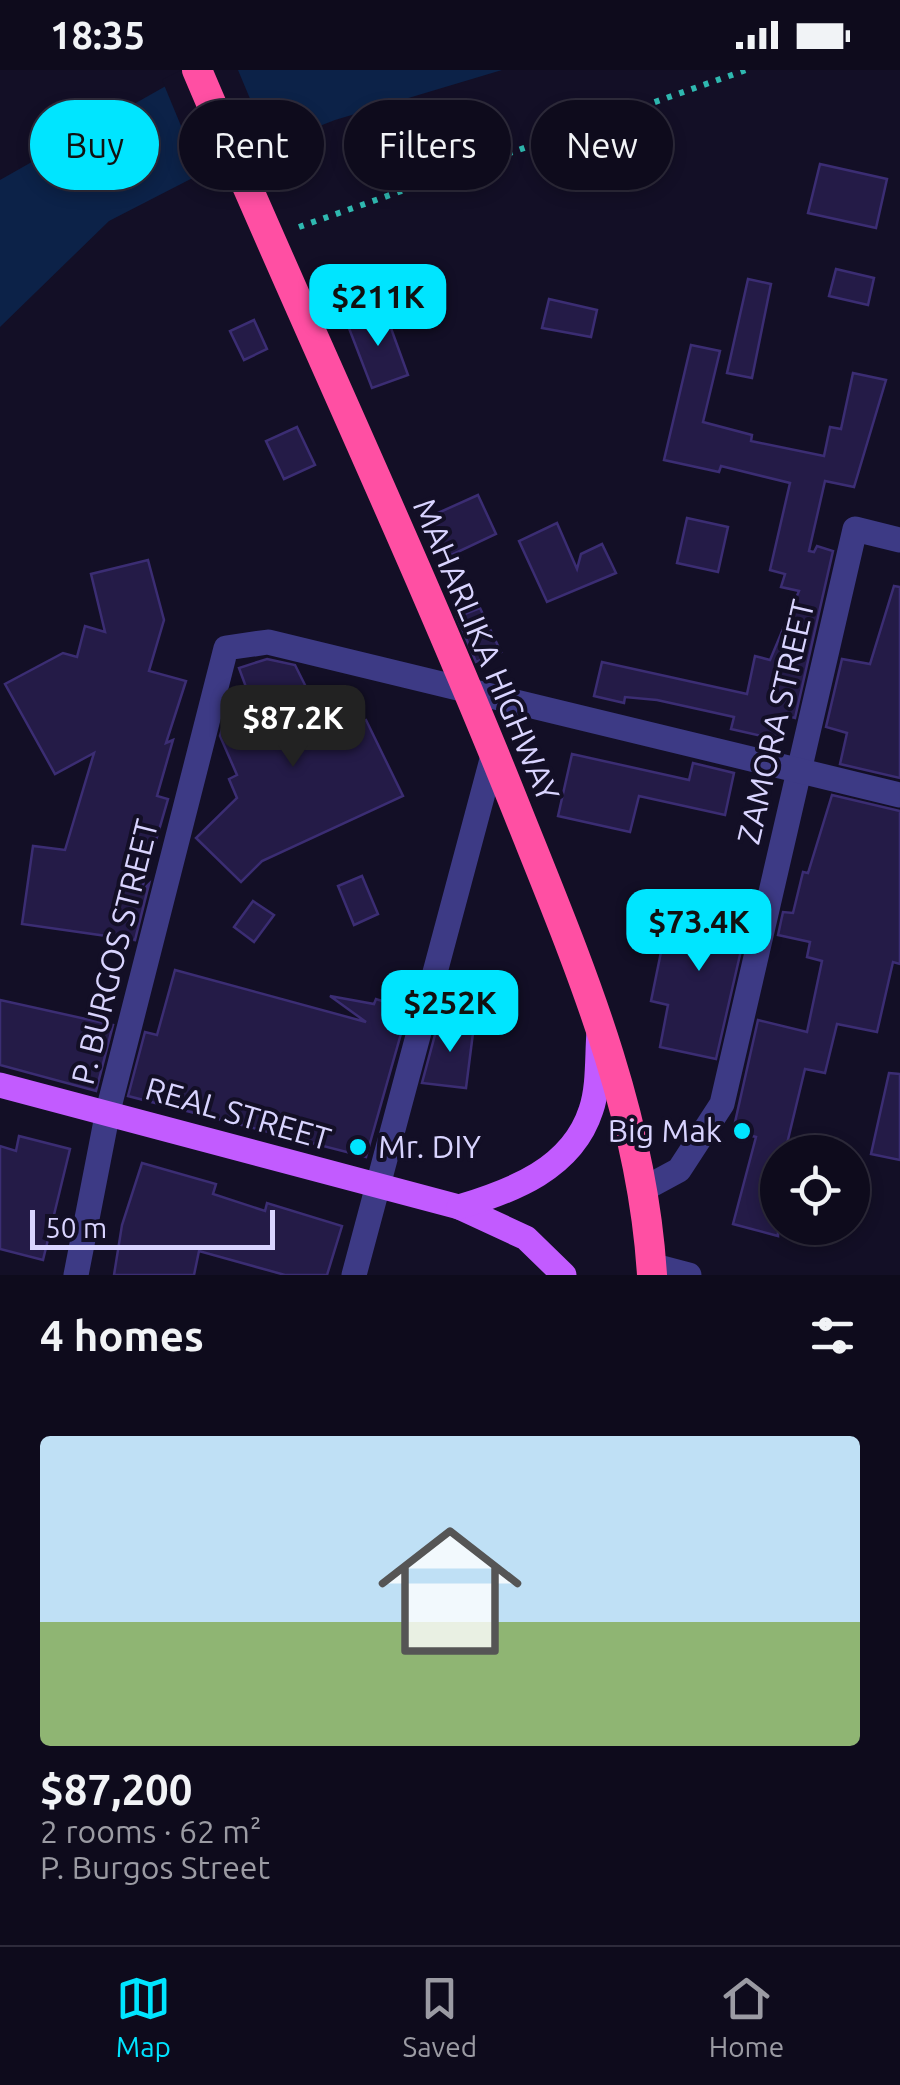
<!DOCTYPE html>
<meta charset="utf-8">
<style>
body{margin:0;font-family:Ubuntu,sans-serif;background:#1c1929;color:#f1f3f6;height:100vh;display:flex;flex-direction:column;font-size:38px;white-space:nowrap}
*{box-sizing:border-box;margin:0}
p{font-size:32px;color:#9b9ba3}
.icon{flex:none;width:55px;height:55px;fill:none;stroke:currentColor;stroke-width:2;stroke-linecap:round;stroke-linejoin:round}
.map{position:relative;height:1205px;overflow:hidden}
.details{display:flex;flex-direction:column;background:#0e0b1c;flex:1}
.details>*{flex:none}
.hud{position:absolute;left:30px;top:30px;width:840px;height:90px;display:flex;gap:20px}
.tools{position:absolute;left:760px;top:1065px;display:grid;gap:20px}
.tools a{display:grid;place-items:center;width:110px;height:110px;border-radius:50%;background:#0e0b1c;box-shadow:0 5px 15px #0003,0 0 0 2px #2e2b3b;font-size:50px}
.scale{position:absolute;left:30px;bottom:25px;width:245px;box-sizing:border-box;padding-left:10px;border:5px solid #d9d4ff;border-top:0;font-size:28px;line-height:35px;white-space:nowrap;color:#d9d4ff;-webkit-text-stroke:8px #130f26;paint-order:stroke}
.price{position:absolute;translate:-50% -85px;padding:0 22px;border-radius:20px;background:#00e5ff;color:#111;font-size:32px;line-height:65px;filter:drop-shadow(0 2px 5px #0008)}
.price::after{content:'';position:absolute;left:50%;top:60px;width:30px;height:22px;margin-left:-15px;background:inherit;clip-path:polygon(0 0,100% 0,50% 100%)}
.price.on{background:#222;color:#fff}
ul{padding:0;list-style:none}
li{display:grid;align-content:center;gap:20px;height:530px;padding:0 40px}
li+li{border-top:2px solid #2e2b3b}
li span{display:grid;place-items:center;height:310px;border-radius:10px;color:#555}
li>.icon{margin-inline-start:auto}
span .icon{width:180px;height:180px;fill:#fffc;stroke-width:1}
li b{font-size:42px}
h2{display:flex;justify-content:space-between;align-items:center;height:120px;padding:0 40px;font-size:42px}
.tag{padding:0 35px;border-radius:45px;background:#0e0b1c;box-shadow:0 5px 15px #0003,0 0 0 2px #2e2b3b;font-size:35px;line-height:90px}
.tag.on{background:#00e5ff;color:#111}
.status{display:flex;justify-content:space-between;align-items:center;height:70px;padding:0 50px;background:#0e0b1c;direction:ltr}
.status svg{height:28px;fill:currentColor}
.menu{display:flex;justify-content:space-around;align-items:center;height:140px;border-top:2px solid #2e2b3b;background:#0e0b1c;font-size:28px;color:#9b9ba3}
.menu a{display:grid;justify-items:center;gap:5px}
.menu .on{color:#00e5ff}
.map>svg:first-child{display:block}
.water{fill:#0c2248}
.pier{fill:#130f26}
.building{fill:#241b47;stroke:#3b2d73;stroke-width:2.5}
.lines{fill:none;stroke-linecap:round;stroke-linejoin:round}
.path{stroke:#2fb8b0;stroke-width:6;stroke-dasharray:5 8;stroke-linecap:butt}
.minor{stroke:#3d3a85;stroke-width:25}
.major{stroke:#c25bff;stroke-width:25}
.highway{stroke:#ff4fa3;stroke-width:30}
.poi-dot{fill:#00e5ff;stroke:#130f26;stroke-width:4}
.labels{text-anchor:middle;stroke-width:8;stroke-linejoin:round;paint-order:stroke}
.street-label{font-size:32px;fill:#d9d4ff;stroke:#130f26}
.poi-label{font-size:32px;fill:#d9d4ff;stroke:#130f26;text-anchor:end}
</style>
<div class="status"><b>18:35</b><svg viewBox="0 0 49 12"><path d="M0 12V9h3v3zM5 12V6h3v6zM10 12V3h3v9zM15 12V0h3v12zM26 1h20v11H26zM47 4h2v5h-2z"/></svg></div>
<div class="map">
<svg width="900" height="1205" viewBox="0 0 900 1205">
<rect width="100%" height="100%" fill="#130f26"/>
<polygon class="water" points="194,0 502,0 335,50 214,97 109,151 0,257 0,110"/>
<polygon class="pier" points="181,0 238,0 272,81 203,109 162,10"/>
<g class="building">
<polygon points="820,94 887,109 876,158 808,143"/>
<polygon points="836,199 874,208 868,235 829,226"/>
<polygon points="748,209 771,214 752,308 727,303"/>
<polygon points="549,229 597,240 591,267 542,258"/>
<polygon points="384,239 408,305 372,318 347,253"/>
<polygon points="254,250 267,279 244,290 230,261"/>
<polygon points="691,275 720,281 703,352 752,365 751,371 824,386 830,357 841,359 853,303 886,310 854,417 825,411 809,481 814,482 817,476 833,481 795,648 784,645 779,670 731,659 734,647 657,630 625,627 624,633 594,626 602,592 747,624 755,586 770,590 799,521 781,517 785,504 770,500 790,413 721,396 719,402 664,390"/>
<polygon points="297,357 315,395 284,409 266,371"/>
<polygon points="478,425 496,464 447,487 429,447"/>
<polygon points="687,448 728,457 718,502 677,493"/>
<polygon points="557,453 577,499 581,484 602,474 616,503 547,532 519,471"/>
<polygon points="148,490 164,550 149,601 186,611 166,673 173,670 157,726 168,729 141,822 149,814 135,870 22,854 33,776 65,780 94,683 55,704 5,614 63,583 77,587 85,556 105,562 91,504"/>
<polygon points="894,516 900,517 900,708 840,694 847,663 826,657 842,589 870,594"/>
<polygon points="480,538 501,582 476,592 457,547"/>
<polygon points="267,589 295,595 312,629 335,620 350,656 366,650 403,726 262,791 241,812 196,768 237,728 229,709 237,705 220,666 225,648 253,636 239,598"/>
<polygon points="572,684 689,710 693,693 734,703 725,745 639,726 630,762 558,746"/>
<polygon points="832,725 900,741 900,894 893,892 877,962 837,954 825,1003 805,999 785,1082 778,1082 778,1166 733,1154 756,1067 733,1061 758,950 807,962 822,891 807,887 810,872 778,865 783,842 793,843 803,802 808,803"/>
<polygon points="362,806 378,844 354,855 338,816"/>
<polygon points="695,829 751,837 716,989 660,977 668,935 651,931 671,833 694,838"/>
<polygon points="253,831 274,845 254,872 234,857"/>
<polygon points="175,900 366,952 330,926 374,934 376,929 408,939 366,1087 128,1026 145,962 157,965"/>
<polygon points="0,930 113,955 96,1021 0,995"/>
<polygon points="439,950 474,955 466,1018 422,1013"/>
<polygon points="889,1003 900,1004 900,1090 871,1084"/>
<polygon points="19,1066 70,1079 43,1190 0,1179 0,1076 16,1081"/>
<polygon points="142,1093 216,1114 213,1124 265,1141 267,1133 342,1156 327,1205 285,1205 199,1181 194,1205 114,1205 122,1155"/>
</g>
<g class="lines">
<polyline class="path" points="299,157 746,0"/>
<g class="minor">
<polyline points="642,1120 679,1100 722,1034 855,459 900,470"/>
<polyline points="651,1195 689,1205"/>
<polyline points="76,1205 108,1041 226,578 268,572 900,725"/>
<polyline points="354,1205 494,682"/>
</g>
<g class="major">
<polyline points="0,1015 459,1137 526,1168 564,1205"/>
<path d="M459,1137C512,1121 572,1099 591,1040C599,1017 597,986 599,962"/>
</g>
<path class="highway" d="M197,0C302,248 418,492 518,743C578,893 642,1041 652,1205"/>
</g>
<g class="poi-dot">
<circle cx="742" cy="1061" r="10"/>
<circle cx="358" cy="1077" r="10"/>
</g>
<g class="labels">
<g class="street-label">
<text transform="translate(486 580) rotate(67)" y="11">MAHARLIKA HIGHWAY</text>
<text transform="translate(776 652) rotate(-77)" y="11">ZAMORA STREET</text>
<text transform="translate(115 882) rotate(-76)" y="11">P. BURGOS STREET</text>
<text transform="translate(238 1044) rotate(16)" y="11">REAL STREET</text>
</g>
<g class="poi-label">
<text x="722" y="1072">Big Mak</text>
<text x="378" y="1088" text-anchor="start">Mr. DIY</text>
</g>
</g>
</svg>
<div class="tools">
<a><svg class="icon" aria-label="locate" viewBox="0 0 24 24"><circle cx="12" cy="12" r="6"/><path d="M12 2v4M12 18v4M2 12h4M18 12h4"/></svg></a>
</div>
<div class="scale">50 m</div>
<b class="price" style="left:378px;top:279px">$211K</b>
<b class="price on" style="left:293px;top:700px">$87.2K</b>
<b class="price" style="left:699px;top:904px">$73.4K</b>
<b class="price" style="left:450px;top:985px">$252K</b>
<div class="hud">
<a class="tag on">Buy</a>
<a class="tag">Rent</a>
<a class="tag">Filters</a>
<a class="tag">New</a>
</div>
</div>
<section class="details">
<h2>4 homes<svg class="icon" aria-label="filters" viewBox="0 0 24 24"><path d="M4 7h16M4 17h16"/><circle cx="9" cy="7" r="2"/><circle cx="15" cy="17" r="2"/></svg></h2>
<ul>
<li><span style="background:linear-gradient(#bfe0f5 60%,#8fb573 0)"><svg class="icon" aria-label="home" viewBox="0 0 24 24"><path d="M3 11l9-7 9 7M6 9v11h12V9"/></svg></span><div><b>$87,200</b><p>2 rooms · 62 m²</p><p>P. Burgos Street</p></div></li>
</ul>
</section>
<nav class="menu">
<a class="on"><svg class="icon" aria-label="map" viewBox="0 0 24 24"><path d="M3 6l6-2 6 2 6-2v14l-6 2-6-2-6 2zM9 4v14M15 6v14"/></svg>Map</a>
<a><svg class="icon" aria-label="saved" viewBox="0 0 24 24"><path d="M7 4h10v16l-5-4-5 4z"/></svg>Saved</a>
<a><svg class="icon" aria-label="home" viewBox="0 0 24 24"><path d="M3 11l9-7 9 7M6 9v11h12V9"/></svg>Home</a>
</nav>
